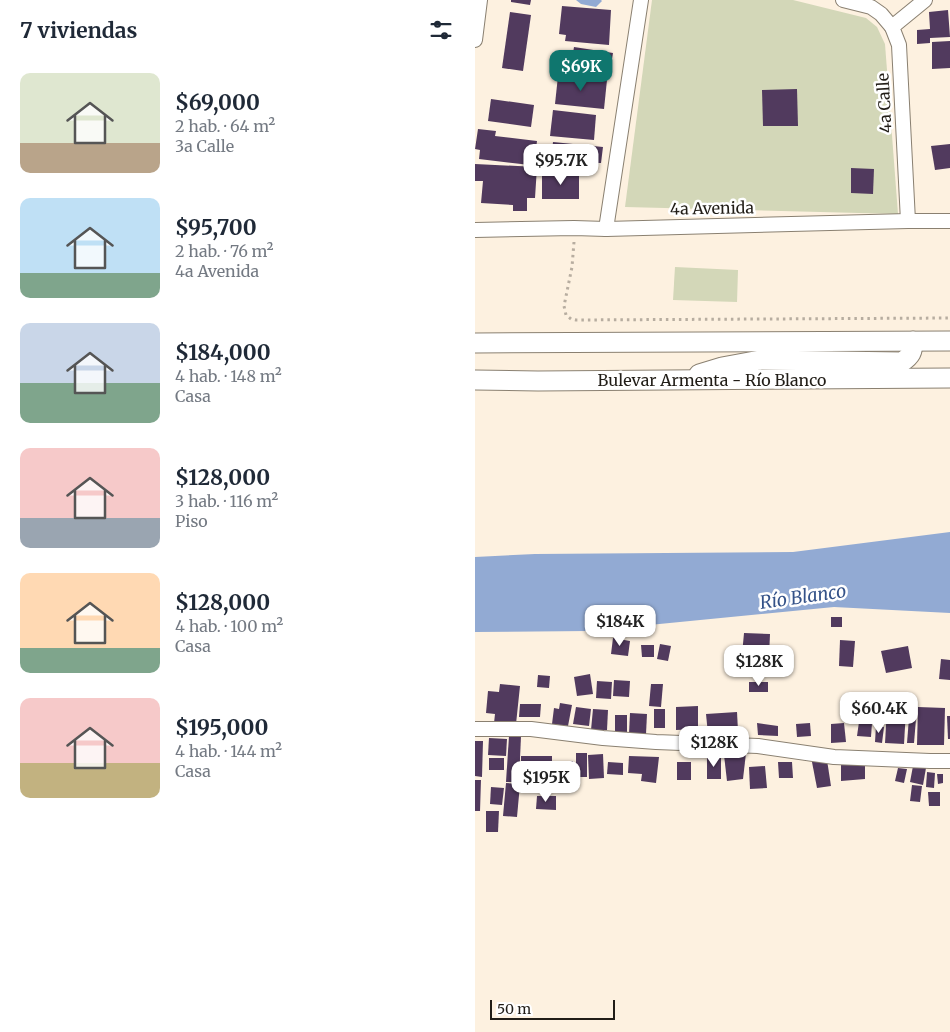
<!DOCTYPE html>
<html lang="es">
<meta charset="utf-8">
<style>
body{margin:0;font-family:Merriweather,serif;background:#f6f6f7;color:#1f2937;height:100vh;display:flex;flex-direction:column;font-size:19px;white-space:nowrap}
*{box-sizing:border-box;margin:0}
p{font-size:16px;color:#747a83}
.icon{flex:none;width:28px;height:28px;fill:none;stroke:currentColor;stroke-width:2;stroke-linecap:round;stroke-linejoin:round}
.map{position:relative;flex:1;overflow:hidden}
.sheet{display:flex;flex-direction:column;background:#fff;width:475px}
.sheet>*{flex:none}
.scale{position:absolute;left:15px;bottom:12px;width:125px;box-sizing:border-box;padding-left:5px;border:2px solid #211d17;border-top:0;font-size:14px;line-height:18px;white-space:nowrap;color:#211d17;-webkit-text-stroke:4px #fff;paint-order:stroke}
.price{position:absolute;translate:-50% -42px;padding:0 11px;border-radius:10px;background:#fff;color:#222;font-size:16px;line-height:32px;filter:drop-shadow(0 1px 2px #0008)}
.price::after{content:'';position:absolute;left:50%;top:30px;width:15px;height:11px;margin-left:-8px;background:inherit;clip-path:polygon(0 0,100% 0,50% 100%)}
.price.selected{background:#0f766e;color:#fff}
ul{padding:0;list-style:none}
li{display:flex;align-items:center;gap:15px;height:125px;padding:0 20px}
li span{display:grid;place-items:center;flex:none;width:140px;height:100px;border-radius:10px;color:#555}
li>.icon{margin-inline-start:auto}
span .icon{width:60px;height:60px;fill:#fffc;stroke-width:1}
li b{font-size:21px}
h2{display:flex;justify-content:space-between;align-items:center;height:60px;padding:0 20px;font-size:21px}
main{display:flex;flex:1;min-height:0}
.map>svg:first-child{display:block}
.green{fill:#d3d7b8}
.water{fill:#92aad3}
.building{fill:#513a5e}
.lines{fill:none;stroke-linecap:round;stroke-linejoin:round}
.street-casing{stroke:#8a8071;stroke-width:16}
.secondary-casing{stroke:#8a8071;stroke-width:21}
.path{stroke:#b7ada0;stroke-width:3;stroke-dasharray:2.5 4;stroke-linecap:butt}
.street{stroke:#fff;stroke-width:14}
.secondary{stroke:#fff;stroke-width:19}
.labels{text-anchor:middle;stroke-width:5;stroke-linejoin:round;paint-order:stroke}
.street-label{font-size:16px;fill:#211d17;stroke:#fff}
.water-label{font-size:18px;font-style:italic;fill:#345288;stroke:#fff}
</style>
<main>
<section class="sheet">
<h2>7 viviendas<svg class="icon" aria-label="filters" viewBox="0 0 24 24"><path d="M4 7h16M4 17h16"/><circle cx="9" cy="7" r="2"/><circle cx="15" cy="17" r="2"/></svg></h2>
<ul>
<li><span style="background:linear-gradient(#dfe7d0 70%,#b9a48a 0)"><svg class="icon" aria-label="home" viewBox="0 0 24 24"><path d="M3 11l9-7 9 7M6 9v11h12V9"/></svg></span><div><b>$69,000</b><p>2 hab. · 64 m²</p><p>3a Calle</p></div></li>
<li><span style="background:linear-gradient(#bfe0f5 75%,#7fa58c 0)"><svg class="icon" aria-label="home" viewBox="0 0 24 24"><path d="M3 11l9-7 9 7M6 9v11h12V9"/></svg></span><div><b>$95,700</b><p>2 hab. · 76 m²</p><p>4a Avenida</p></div></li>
<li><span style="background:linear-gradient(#c9d6e8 60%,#7fa58c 0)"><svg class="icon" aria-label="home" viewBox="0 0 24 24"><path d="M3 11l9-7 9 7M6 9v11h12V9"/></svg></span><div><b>$184,000</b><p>4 hab. · 148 m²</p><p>Casa</p></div></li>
<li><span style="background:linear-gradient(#f6c9c9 70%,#9aa5b1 0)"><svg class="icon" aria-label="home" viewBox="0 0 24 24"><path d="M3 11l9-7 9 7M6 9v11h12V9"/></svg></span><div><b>$128,000</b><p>3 hab. · 116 m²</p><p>Piso</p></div></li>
<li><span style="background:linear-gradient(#ffd9b3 75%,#7fa58c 0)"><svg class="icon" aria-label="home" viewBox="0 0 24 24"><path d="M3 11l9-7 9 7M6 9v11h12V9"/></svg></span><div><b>$128,000</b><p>4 hab. · 100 m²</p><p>Casa</p></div></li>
<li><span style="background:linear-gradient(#f6c9c9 65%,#c2b280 0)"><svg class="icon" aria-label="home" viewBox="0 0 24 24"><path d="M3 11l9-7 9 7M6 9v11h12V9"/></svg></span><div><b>$195,000</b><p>4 hab. · 144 m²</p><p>Casa</p></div></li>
</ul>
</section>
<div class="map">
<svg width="475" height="1032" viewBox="0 0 475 1032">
<rect width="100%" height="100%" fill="#fdf1e0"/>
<g class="green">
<polygon points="177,0 318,0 391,18 402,27 410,44 423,214 150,207"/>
<polygon points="200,267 263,270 262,302 198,300"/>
</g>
<g class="water">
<polygon points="101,0 126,0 127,1 121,7 106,4"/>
<polygon points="475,532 475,613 359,607 113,631 0,632 0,557 60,554 318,552"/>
</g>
<g class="building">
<polygon points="36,0 56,0 55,5 36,2"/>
<polygon points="87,6 136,10 134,45 90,41 91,35 84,34"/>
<polygon points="473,10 475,37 455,38 455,43 442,44 442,30 455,29 454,12"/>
<polygon points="35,12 56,15 48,71 27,68"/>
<polygon points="475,41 475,68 457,69 457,42"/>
<polygon points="99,47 138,53 134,77 95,71"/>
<polygon points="83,76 132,80 129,109 80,104"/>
<polygon points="322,89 323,126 288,126 287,90"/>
<polygon points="16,99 59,105 56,127 13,121"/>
<polygon points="78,110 121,115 119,140 75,136"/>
<polygon points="3,129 21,131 20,136 62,141 60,157 56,156 55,165 4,159 5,150 0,149"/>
<polygon points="78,142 128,147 126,163 120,163 119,173 75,168"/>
<polygon points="475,144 475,168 460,170 456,146"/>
<polygon points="0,164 62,167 60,198 52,198 52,211 38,211 38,205 6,203 8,181 0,181"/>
<polygon points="376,168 399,169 398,194 376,193"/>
<rect x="67" y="173" width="37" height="26"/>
<rect x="356" y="617" width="11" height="10"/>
<polygon points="269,633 295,634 294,657 267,655"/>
<polygon points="138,638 155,641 153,656 136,654"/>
<polygon points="365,640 380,641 378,667 364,666"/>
<polygon points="185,644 196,646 193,661 182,659"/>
<polygon points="166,645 179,645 179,657 167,657"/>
<polygon points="433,646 437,668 411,673 406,651"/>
<polygon points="466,659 475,660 475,680 464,679"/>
<polygon points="115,674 118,694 102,696 99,677"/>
<polygon points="63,675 75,676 74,688 62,687"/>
<polygon points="139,680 155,681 154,697 138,696"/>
<polygon points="122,681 137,682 136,699 121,698"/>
<rect x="274" y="682" width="19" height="10"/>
<polygon points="25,684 45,686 41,724 19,723 20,714 11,713 13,691 24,692"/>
<polygon points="176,684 188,684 186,707 174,706"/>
<polygon points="85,703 97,705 93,726 77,724 79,708 84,709"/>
<polygon points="45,704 66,704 65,717 44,717"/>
<polygon points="223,706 223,729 201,730 201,707"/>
<polygon points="101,707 116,709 114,726 98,724"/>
<polygon points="443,707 470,708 469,745 442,745"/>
<polygon points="118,709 133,710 132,730 116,730"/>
<rect x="179" y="709" width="11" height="19"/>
<polygon points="412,709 431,710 429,744 410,743"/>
<polygon points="262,712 263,731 233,734 231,714"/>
<polygon points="155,713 172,714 171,734 154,734"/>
<rect x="140" y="715" width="12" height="17"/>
<polygon points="472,716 475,716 475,739 473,739"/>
<polygon points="434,718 441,719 439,743 432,743"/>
<polygon points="384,722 397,723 396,737 382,736"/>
<polygon points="282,723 303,726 303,736 283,735"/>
<polygon points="335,723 336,736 322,737 321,724"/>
<polygon points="369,723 371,742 356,743 356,724"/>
<polygon points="401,726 409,727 407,743 400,742"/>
<polygon points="34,736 46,736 44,782 31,782"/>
<polygon points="14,738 32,739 31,756 13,755"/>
<polygon points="0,741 8,741 7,777 0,776"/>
<rect x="101" y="753" width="11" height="24"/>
<polygon points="271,753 268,779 252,781 249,755"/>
<polygon points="128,754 129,778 114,779 113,755"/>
<polygon points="46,756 77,756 77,773 63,773 63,768 46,768"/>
<polygon points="154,756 184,757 181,783 166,781 167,774 153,773"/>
<rect x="232" y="757" width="14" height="22"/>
<rect x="14" y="758" width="15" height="12"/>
<polygon points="352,760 356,786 342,788 337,762"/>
<polygon points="390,760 390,779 366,781 366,761"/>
<polygon points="98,761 98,774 90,775 89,762"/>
<polygon points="133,762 148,763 148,775 132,774"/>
<rect x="202" y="762" width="14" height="18"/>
<polygon points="303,762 317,762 318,778 304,778"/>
<polygon points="290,766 292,788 275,789 274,767"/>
<polygon points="438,766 451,768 448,785 435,782"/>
<polygon points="423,768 432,769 429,783 420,781"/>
<polygon points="452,772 460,773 459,788 451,787"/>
<polygon points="462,774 468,774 468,783 463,784"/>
<polygon points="0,780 6,780 5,811 0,811"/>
<polygon points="31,783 45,784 42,817 28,816"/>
<polygon points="437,785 447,786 445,802 435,801"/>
<polygon points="16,787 29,788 27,805 15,804"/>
<polygon points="453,792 465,792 465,806 454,806"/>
<polygon points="62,796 81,796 81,810 61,809"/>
<polygon points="11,811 24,811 23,832 11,832"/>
</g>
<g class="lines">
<defs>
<g id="street">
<polyline points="368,0 396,7 406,14 417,27"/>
<polyline points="0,40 5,0"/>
<polyline points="433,221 424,45 417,27 450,0"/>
<polyline points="131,229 166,0"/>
<polyline points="0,230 99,228 131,229 433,221 475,221"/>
<polyline points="0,729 56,729 128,738 181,742 283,746 359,757 455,761 475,761"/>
</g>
<g id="secondary">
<polyline points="0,343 475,341"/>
<path d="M224,374L247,367L285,360L427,362C436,356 438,352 438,341"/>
<polyline points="0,380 63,381 475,378"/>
</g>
</defs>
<use href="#street" class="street-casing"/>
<use href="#secondary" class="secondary-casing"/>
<polyline class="path" points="99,242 97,267 89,306 91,315 96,319 101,320 475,318"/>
<use href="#street" class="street"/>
<use href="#secondary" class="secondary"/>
</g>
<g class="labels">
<g class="street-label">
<text transform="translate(409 103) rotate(-93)" y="6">4a Calle</text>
<text transform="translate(237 208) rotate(-1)" y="6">4a Avenida</text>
<text x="237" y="386">Bulevar Armenta - Río Blanco</text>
</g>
<g class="water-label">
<text transform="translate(328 597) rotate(-8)" y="6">Río Blanco</text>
</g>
</g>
</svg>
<div class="scale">50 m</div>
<b class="price selected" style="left:106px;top:92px">$69K</b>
<b class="price" style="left:86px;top:186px">$95.7K</b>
<b class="price" style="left:145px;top:647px">$184K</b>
<b class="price" style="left:284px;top:687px">$128K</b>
<b class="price" style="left:404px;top:734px">$60.4K</b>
<b class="price" style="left:239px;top:768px">$128K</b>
<b class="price" style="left:71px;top:803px">$195K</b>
</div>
</main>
